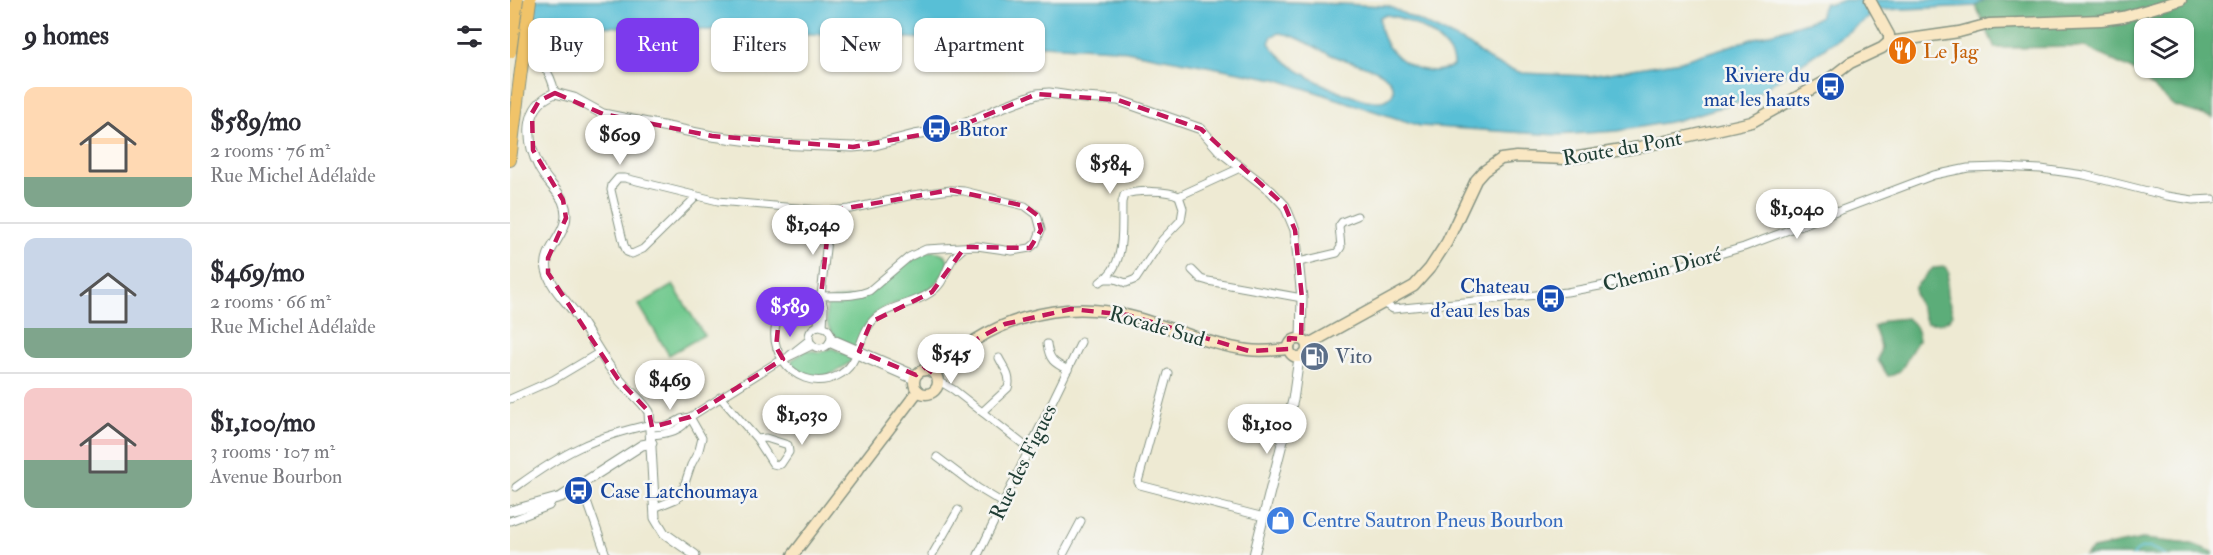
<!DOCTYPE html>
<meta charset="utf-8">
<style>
body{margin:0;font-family:"IM FELL Double Pica",serif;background:#f2f2f3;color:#2b2b33;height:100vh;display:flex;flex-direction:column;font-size:22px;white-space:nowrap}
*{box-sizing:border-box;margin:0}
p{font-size:20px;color:#7c7c81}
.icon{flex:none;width:33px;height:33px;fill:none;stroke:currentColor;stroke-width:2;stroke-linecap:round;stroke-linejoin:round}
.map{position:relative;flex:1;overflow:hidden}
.details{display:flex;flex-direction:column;background:#fff;width:510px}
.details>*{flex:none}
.guide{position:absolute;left:18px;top:18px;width:570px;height:54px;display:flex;gap:12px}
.controls{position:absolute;left:1624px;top:18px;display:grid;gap:12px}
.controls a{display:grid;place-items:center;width:60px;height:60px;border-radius:12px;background:#fff;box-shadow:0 2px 4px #0004;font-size:30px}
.price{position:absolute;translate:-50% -51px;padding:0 14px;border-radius:21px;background:#fff;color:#222;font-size:20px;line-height:39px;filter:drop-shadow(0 2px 3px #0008)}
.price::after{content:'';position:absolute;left:50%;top:36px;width:18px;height:14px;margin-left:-9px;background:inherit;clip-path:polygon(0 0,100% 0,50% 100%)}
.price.on{background:#7c3aed;color:#fff}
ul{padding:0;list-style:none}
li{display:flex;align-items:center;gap:18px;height:150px;padding:0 24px}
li+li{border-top:2px solid #e1e1e2}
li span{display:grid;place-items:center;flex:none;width:168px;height:120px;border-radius:12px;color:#555}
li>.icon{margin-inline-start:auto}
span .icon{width:72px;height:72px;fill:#fffc;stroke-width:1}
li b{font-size:26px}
h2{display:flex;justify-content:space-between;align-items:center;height:72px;padding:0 24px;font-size:26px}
.chip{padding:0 21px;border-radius:12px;background:#fff;box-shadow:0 2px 4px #0004;font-size:21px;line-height:54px}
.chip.on{background:#7c3aed;color:#fff}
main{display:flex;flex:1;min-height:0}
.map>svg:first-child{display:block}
.green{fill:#71c98e;stroke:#488361;stroke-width:1.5}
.forest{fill:#5cad79;stroke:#3e7556;stroke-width:1.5;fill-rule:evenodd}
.water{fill:#59bfd6;stroke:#3c7e85;stroke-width:1.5;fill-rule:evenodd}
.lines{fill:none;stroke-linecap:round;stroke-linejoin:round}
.stream{stroke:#59bfd6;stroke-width:2}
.minor-casing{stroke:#869484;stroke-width:9}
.tertiary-casing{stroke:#869484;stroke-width:11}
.secondary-casing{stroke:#869484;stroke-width:13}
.trunk-casing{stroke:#869484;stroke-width:14}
.minor{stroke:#fff;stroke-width:7}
.tertiary{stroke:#fff;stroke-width:9}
.secondary{stroke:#f9e7c3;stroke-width:10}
.trunk{stroke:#f0c369;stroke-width:12}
.trunk-bridge-casing{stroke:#869484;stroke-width:14;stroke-linecap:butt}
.trunk-bridge{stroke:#f0c369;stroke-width:12}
.marked{fill:none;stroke:#c2185b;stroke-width:4.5;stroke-dasharray:12 8;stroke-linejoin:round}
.labels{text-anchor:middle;stroke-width:5;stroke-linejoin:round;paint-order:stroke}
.food-label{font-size:21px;fill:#c56008;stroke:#f6f6f2;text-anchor:start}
.transit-label{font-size:21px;fill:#164399;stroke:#f6f6f2;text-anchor:end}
.street-label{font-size:21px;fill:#1f3d34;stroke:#f6f6f2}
.service-label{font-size:21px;fill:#4e5e75;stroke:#f6f6f2;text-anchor:start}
.shop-label{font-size:21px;fill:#366cbe;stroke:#f6f6f2;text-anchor:start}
</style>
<main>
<section class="details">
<h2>9 homes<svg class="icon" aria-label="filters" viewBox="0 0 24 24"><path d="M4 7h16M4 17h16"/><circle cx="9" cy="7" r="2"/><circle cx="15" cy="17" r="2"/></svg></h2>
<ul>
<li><span style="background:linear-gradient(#ffd9b3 75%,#7fa58c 0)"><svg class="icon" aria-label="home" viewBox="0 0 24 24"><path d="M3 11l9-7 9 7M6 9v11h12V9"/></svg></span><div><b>$589/mo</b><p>2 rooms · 76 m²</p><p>Rue Michel Adélaîde</p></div></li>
<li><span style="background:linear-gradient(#c9d6e8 75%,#7fa58c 0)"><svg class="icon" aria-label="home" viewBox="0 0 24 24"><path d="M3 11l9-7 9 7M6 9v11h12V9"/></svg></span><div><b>$469/mo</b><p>2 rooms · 66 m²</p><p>Rue Michel Adélaîde</p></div></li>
<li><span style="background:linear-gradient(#f6c9c9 60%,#7fa58c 0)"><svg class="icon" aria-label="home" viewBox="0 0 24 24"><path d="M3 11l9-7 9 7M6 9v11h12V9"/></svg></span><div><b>$1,100/mo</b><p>3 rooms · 107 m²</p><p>Avenue Bourbon</p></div></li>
</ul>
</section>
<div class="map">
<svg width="1703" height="555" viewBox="0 0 1703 555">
<rect width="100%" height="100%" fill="#f6f6f2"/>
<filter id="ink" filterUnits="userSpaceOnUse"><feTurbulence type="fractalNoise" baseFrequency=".0167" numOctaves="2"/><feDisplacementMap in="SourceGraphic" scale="12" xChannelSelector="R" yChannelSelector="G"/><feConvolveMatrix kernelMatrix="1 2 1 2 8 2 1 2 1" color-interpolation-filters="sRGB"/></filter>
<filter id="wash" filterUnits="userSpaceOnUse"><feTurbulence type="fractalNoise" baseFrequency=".008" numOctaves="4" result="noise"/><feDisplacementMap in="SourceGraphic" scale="24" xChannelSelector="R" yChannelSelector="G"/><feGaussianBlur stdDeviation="1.35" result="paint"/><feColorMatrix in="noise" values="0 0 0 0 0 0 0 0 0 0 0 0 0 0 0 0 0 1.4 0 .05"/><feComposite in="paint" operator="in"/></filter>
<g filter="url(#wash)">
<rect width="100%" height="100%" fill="#eeead3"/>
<g class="green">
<path d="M423,251C429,252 436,253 438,260C439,265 436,269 434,273C412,305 395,294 368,312C357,320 352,337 346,348C324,338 311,329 318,302C329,294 346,301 358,293C379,279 396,253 423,251Z"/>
<polygon points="163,285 194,335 159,355 129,305"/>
<path d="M322,348L342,357L341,361C318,380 307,382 281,366L282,360L297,350L310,352Z"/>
</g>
<g class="forest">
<path d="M1474,0H1703V118L1664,106L1624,71L1575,47L1485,48L1466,6ZM1635,28H1674V68H1635Z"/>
<path d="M1436,267L1439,272C1435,295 1436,293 1443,314C1437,324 1428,324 1417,323L1405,295V287L1423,268Z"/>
<path d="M1397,318C1405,325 1408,329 1409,340C1397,352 1396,375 1378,376L1368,360L1371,347L1364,327L1375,320Z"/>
<polygon points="1632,539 1682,544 1703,552 1703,555 1575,555 1583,549"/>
</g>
<path class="water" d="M0,0H734L878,6L959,45L984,63L1012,73L1080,76L1171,61L1303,20L1309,17L1315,3L1321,4L1335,0H1474L1466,6L1370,10L1241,98L1165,121L1107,131L1047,135L910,126L766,79L606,49L359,36L59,25L0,16ZM874,15C895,15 945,42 943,66C912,83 866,53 870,17ZM769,33C789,35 805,49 824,56C839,62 857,65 871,73C878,77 887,87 882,95C871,113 815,86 801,78C786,70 769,57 759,43L762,36Z"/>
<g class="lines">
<path class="stream" d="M1623,555C1632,544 1644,547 1655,555"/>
</g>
</g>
<g filter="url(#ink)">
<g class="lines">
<defs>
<g id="minor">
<path d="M11,53C32,58 41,73 45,93"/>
<path d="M184,196L183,200L133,249L122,254L117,252L114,245L101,190L102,185L108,178H115L208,201L320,211L340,209L403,195L441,190L454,191L515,206L527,215L531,230L526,243L520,248L502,251L467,246L416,249L399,257L359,291C333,302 303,288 279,306C243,333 281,398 327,376C350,365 347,341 360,324C374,305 401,306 420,293C436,282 433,274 442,260C445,255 450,251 455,247"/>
<polyline points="789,262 827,253 831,247 829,226 832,222 847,216"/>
<polyline points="682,270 691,279 698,281 792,298"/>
<polyline points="594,279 605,279 616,283 626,279 652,240 671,220 673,208 669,196"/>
<path d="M590,282C617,265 611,230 612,202L614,195C625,190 658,190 669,196L730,168"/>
<polyline points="874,304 883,309 1057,292 1117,281 1234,247 1424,175 1458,168 1491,167 1531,169 1574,175 1657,196 1683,200 1703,199"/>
<polyline points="308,326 309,308 311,303"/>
<circle cx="310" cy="337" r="11"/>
<polyline points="313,327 314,308 311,296 320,211"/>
<polyline points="321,338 406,375"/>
<polyline points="319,343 404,380"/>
<path d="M537,344C539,360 544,363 558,370"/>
<polyline points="280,355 299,340"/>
<polyline points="658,373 628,482 630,485 754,517"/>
<polyline points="427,383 434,384 444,390 518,448"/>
<polyline points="210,397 247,439 263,464 267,465 271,464 279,452 278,445 256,438 247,439"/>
<polyline points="0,399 43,380 90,352"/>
<path d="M472,412L498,388C502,377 494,368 489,358"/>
<polyline points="142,427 158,426 171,419 180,417 264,364 303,345"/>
<path d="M142,435C158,434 172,431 180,417"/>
<polyline points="427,457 468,488 493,503"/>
<polyline points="71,484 96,555"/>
<path d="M6,487C54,452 83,437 142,424"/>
<polyline points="144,508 166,499 171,495 181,465 189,450 192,438 180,417"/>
<polyline points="0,521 39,506 42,501"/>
<polyline points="554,553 571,521"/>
<polyline points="422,555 448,510"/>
<polyline points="468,555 571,342"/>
</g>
<g id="tertiary">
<polyline points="0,511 51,497 132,445 142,443"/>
<path d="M185,555L154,533L145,518L139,412C131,399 117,390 108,378C91,358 80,334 65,313C55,300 41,287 37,270C32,246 66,231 53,201C47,189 35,180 29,167C16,141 13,106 45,93L64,98L93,114L202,136L264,144L343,147L365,145L404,135L443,129L492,107L527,94L539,93L573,98L608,100L691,129L711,152L761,191L775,206L785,230L792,298L791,339"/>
<polyline points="744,555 783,400 789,358"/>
</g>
<g id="secondary">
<polyline points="1360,0 1379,35 1379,42"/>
<polyline points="1379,42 1449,32 1479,24 1591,20 1613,17 1671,0"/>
<circle cx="788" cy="348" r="9"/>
<polyline points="797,345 904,286 920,268 937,242 966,180 974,171 991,159 1006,157 1056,159 1130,147 1242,122 1318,80 1340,63 1372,48 1379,42"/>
<circle cx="416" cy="382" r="12"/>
<path d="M424,374C474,321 549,297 620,316C659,326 698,345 738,350C752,352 765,350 779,349"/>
<polyline points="283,555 408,391"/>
</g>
<polyline id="trunk" points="0,160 10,78"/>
</defs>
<use href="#minor" class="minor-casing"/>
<use href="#tertiary" class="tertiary-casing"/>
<use href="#secondary" class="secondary-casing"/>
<use href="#trunk" class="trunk-casing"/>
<use href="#minor" class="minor"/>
<use href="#tertiary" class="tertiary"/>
<use href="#secondary" class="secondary"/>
<use href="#trunk" class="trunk"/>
<defs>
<g id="trunk-bridge">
<polyline points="0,52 7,0"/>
<polyline points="10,78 20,0"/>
</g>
</defs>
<use href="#trunk-bridge" class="trunk-bridge-casing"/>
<use href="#trunk-bridge" class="trunk-bridge"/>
</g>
</g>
<path class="marked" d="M45,93L93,114L202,136L343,147L443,129L527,94L608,100L691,129L775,206L785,230L792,298L791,339L779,338V349L739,351L618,315L561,309L495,324L456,345L424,374L415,367L406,375L349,351L361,322L422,292L455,247L520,248L531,230L527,215L515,206L441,190L320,211L311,296L290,300L269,318L266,347L273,359L180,417L142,427L139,412L108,379L38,273V258L56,218L53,200L23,150L22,113L29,101Z"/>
<defs>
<symbol id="restaurant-disc" viewBox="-11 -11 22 22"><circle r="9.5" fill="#e8710a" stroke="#f6f6f2"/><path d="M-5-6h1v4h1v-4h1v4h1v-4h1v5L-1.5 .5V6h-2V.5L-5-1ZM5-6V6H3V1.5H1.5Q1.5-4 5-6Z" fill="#fff"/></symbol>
<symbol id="bus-disc" viewBox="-11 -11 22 22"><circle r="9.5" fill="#1a4fb4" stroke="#f6f6f2"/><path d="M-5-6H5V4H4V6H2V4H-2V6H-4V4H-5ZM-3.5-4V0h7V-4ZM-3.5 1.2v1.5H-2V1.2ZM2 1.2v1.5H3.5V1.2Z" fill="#fff"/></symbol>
<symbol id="fuel-disc" viewBox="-11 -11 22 22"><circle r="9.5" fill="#5c6f8a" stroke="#f6f6f2"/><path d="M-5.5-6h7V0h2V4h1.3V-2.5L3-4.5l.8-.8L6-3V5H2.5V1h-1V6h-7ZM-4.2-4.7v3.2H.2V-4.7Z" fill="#fff"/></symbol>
<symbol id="shop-disc" viewBox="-11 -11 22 22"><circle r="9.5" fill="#3f7fe0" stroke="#f6f6f2"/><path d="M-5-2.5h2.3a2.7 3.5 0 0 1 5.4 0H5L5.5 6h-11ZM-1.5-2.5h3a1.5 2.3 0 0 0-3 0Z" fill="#fff"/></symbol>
</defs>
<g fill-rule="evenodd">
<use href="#restaurant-disc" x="1376" y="34" width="33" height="33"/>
<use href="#bus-disc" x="1304" y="70" width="33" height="33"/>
<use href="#bus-disc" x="410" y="112" width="33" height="33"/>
<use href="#bus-disc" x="1024" y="282" width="33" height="33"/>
<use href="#fuel-disc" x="788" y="340" width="33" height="33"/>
<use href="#bus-disc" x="52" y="474" width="33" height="33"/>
<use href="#shop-disc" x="754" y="504" width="33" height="33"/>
</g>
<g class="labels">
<g class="food-label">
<text x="1413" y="58">Le Jag</text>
</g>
<g class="transit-label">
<text x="1300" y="82">Riviere du<tspan x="1300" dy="24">mat les hauts</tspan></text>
<text x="448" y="136" text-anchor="start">Butor</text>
<text x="1020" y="293">Chateau<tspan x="1020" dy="24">d'eau les bas</tspan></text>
<text x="90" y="498" text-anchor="start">Case Latchoumaya</text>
</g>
<g class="street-label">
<text transform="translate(1112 148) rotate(-10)" y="7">Route du Pont</text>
<text transform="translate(1152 269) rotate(-15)" y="7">Chemin Dioré</text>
<text transform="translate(647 326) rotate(16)" y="7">Rocade Sud</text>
<text transform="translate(513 462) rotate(-64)" y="7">Rue des Figues</text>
</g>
<g class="service-label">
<text x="825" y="363">Vito</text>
</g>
<g class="shop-label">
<text x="792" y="527">Centre Sautron Pneus Bourbon</text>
</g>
</g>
</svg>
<div class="controls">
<a><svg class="icon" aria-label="layers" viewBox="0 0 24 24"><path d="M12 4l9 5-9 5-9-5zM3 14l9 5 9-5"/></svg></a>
</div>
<b class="price" style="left:110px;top:166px">$609</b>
<b class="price" style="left:600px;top:195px">$584</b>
<b class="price" style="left:1287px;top:240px">$1,040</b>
<b class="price" style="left:303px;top:256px">$1,040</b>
<b class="price on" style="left:280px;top:338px">$589</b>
<b class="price" style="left:441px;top:385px">$545</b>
<b class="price" style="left:160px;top:411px">$469</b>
<b class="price" style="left:292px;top:446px">$1,030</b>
<b class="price" style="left:757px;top:455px">$1,100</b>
<div class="guide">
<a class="chip">Buy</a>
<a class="chip on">Rent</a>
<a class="chip">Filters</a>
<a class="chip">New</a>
<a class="chip">Apartment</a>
</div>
</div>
</main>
